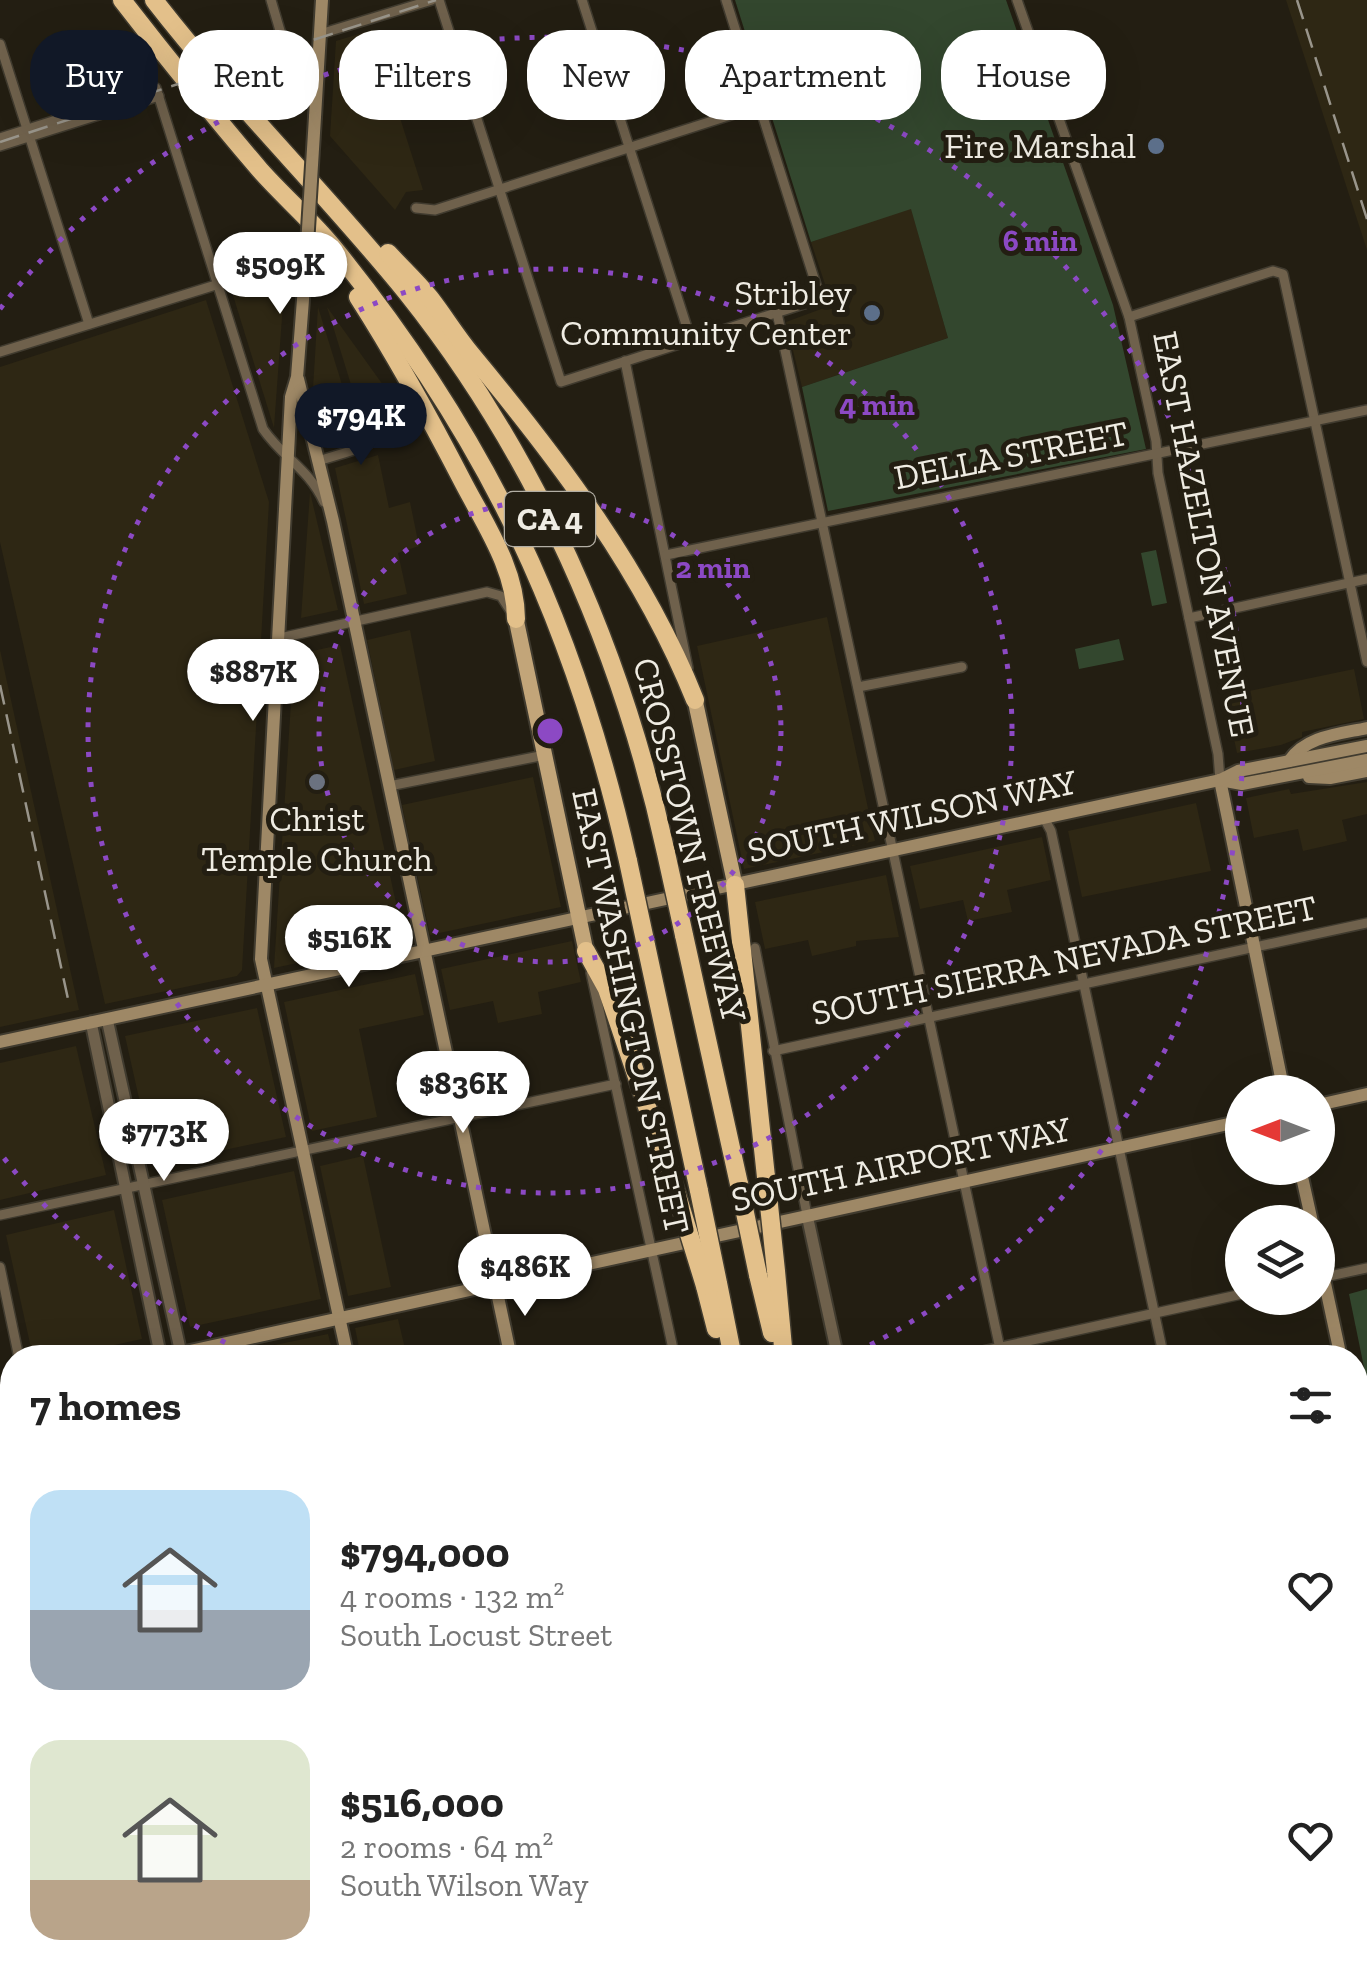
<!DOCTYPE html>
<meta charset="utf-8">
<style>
body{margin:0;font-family:"Zilla Slab",serif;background:#f2f2f2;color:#222;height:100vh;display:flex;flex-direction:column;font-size:38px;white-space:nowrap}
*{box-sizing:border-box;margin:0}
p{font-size:32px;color:#767676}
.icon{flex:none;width:55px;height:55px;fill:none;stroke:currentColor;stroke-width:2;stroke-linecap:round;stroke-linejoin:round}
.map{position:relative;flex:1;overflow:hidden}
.sheet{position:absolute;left:0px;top:1345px;width:1368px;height:640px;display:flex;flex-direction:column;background:#fff;border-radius:40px 40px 0 0;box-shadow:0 10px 40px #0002}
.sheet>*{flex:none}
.hud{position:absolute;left:30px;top:30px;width:1308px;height:90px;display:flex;gap:20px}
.needle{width:65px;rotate:270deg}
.fabs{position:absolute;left:1225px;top:1075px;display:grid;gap:20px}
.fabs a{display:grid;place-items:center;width:110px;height:110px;border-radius:50%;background:#fff;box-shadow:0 10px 40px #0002;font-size:50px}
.price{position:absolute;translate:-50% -85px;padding:0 22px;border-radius:35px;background:#fff;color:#222;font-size:32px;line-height:65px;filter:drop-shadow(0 2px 5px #0008)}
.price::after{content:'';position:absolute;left:50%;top:60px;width:30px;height:22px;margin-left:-15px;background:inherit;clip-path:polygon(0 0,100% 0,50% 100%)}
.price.on{background:#111827;color:#fff}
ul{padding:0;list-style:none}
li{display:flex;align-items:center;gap:30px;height:250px;padding:0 30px}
li span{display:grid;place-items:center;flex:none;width:280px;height:200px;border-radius:30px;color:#555}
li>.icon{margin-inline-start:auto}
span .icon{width:120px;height:120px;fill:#fffc;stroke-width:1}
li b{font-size:42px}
h2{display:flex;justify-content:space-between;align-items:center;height:120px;padding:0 30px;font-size:42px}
.pill{padding:0 35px;border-radius:40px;background:#fff;box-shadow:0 10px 40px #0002;font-size:35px;line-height:90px}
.pill.on{background:#111827;color:#fff}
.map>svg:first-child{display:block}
.built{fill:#2e2714}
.green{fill:#33472e}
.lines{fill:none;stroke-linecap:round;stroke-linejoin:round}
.minor-casing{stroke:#403b2f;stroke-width:12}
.tertiary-casing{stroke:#403b2f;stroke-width:15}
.secondary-casing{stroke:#403b2f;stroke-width:16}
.primary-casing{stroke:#403b2f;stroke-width:19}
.motorway-casing{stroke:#403b2f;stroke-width:21}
.minor{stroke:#6f614c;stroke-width:9}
.tertiary{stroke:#6f614c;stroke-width:11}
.secondary{stroke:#9e8866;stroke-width:12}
.primary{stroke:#c2a579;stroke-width:15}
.motorway{stroke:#e3c08a;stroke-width:18}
.rail{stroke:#99958b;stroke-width:2.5;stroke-dasharray:20 10;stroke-linecap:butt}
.secondary-bridge-casing{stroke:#403b2f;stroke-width:16;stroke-linecap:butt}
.motorway-bridge-casing{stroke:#403b2f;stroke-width:21;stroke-linecap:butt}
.secondary-bridge{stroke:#9e8866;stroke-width:12}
.motorway-bridge{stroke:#e3c08a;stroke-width:18}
.ring{fill:none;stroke:#8c49c4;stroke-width:5;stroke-dasharray:5 10}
.service-dot{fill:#5c6f8a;stroke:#231e12;stroke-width:4}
.worship-dot{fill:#6b7280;stroke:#231e12;stroke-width:4}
.labels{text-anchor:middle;stroke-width:10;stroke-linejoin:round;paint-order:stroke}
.shield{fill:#231e12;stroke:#b2aea4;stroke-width:2.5}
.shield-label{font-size:32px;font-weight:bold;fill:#efece3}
.poi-label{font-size:35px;fill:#efece3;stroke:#231e12;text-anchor:end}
.street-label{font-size:35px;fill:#efece3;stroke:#231e12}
.centre{fill:#8c49c4;stroke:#231e12;stroke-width:5}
.ring-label{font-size:30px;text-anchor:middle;font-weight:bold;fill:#8c49c4;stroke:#231e12;stroke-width:10;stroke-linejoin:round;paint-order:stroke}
</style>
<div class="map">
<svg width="1367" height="1985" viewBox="0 0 1367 1985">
<rect width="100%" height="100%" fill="#231e12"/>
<g class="built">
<polygon points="1286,0 1367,0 1367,250"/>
<polygon points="372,30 423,190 406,192 395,210 330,136 336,41"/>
<polygon points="911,208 948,338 802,387 786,322 832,305 811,242"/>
<polygon points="285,276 274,428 232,292"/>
<polygon points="206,300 269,502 242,970 237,976 105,1004 0,542 0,367"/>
<polygon points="318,307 357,433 344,442 319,446 313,388"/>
<polygon points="327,307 406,417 413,429 387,414 365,430"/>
<polygon points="378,455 389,508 410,502 419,546 398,553 407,594 364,604 335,468"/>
<polygon points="310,492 338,610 301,618"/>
<polygon points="827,617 875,841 744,869 697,646"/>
<polygon points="410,630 435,761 394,770 367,640"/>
<polygon points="340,645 404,940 274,968 294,655"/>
<polygon points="0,650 79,1010 0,1027"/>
<polygon points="1354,669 1364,719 1302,732 1302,737 1281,745 1237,753 1225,696"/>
<polygon points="533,777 561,907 430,935 402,805"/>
<polygon points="1367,782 1367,814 1342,820 1347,841 1303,851 1298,829 1254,838 1246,798 1289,789 1291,794"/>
<polygon points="1196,803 1211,871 1082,897 1068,831"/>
<polygon points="1042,837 1051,880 1007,890 1012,912 968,921 963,900 920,909 910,866"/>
<polygon points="886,875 899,937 856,941 856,946 812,956 808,940 765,949 755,902"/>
<polygon points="572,941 581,982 538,992 542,1014 498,1023 493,1001 450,1010 441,969"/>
<polygon points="415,974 424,1015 359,1029 377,1117 312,1131 284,1002"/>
<polygon points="257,1008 286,1137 154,1165 125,1036"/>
<polygon points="76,1046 106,1175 0,1200 0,1063"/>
<polygon points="363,1156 391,1287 348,1296 320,1166"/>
<polygon points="294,1171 321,1299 190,1327 162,1200"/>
<polygon points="114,1210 142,1339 59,1357 33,1357 6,1235"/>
<polygon points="398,1319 407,1357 361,1357 355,1328"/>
<polygon points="328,1334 334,1357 217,1357"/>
<polygon points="12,1404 12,1545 0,1548 0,1406"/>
<polygon points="12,1577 12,1715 0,1718 0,1580"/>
<polygon points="1367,1625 1367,1765 1355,1767 1355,1627"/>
<polygon points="12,1751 12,1888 0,1891 0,1754"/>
<polygon points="1367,1800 1367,1941 1355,1944 1355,1803"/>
<polygon points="12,1924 12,1972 139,1973 142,1985 5,1985 0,1963 0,1927"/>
<polygon points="162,1973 280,1973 283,1985 165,1985"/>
<polygon points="330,1973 331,1972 412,1973 353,1985 333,1985"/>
<polygon points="578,1973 631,1973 634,1985 520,1985"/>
<polygon points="658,1973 795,1973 798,1985 661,1985"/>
<polygon points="984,1973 1219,1973 1161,1985 986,1985"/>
</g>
<g class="green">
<polygon points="735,0 1006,0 1113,305 1146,449 828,511 802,387 948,338 911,209 811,242"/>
<polygon points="1156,550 1167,603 1152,606 1141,553"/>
<polygon points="1119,639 1124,660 1079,669 1075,649"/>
<polygon points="1367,1289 1367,1382 1349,1294"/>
</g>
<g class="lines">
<defs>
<g id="minor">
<polyline points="271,0 286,51 318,66"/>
<polyline points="439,0 561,382 813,301 819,294 726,0"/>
<polyline points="582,0 691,340"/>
<polyline points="1017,0 1129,317 1156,441 1158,473 1218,754 1220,780"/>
<polyline points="320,34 432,0"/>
<polyline points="0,44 89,324"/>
<path d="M0,138L156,88L263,429C283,458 309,469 324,502"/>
<polyline points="0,146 159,96"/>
<polyline points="416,208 435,210 759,106"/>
<polyline points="777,313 1002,1358"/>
<polyline points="1129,317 1273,271 1283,274 1367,662"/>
<polyline points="0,352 306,257"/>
<polyline points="625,361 688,668"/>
<polyline points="318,461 364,447 384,433"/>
<polyline points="666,555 1367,410"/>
<polyline points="1189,618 1367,579"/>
<polyline points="280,638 487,592 501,596 512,613"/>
<polyline points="858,687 962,667"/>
<polyline points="389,786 545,755"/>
<polyline points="1044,818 1051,831 1164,1358"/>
<polyline points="755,948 807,1215"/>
<polyline points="591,973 675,1358"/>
<polyline points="773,1051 1367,923"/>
<polyline points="0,1215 616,1084"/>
<polyline points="0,1267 19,1358"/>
<polyline points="1320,1278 1367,1268"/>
<polyline points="951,1358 1242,1294"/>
<polyline points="0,1563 12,1560"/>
<polyline points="0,1734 12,1732"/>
<polyline points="1355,1962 1367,1959"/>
<polyline points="152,1972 154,1985"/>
<polyline points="807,1972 809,1985"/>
<polyline points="969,1972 971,1985"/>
<polyline points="1135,1972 1137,1985"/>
<polyline points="451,1985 508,1972"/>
<polyline points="1254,1985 1308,1972"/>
</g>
<g id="tertiary">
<polyline points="107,1019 182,1358"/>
<polyline points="91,1022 161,1358"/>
<polyline points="807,1215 838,1358"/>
<polyline points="1355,1789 1367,1787"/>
<polyline points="295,1972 297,1985"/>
<polyline points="311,1972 314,1985"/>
</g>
<g id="secondary">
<polyline points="315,117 322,0"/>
<polyline points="306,261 297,377 291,397 261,959 348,1358"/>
<polyline points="298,379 333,521 511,1358"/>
<path d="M1289,761C1306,736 1339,734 1367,728"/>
<polyline points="1309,777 1330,778 1367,771"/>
<polyline points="1220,780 1284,1092"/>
<polyline points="1220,780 1242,784 1367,760"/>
<polyline points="0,1042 1220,780 1238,771 1367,746"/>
<polyline points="1318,1105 1367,1094"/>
<polyline points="1300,1168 1312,1222"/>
<polyline points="1318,1251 1341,1358"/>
<polyline points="158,1358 1242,1121"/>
<polyline points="0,1390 12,1388"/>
<polyline points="1355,1425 1367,1493"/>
<polyline points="478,1972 481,1985"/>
<polyline points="642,1972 645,1985"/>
</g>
<g id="primary">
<polyline points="516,619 586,951"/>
<polyline points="695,700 735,885"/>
</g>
<g id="motorway">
<path d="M122,0C167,58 213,115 260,170C284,197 311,220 333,247C488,438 574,622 628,861"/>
<path d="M154,0C233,102 326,193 407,293C537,456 622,651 666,853"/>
<path d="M388,253C402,268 417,282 430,298C444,316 456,336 471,354C558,459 644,572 695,700"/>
<path d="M358,297C397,358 431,420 464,484C486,526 516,570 516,619"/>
<polyline points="735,885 766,1177"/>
<polyline points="684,935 739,1184"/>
<polyline points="646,945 699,1191"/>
<polyline points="586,951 607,989 677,1195"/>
<polyline points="776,1271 784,1358"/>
<polyline points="758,1275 772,1333"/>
<polyline points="718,1283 733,1358"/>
<polyline points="705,1286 716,1329"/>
<polyline points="835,1972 836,1985"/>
<polyline points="865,1972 868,1985"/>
<polyline points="907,1972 910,1985"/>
<polyline points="937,1972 941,1985"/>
</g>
</defs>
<use href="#minor" class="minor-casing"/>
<use href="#tertiary" class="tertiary-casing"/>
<use href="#secondary" class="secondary-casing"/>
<use href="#primary" class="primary-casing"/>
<use href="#motorway" class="motorway-casing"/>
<use href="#minor" class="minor"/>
<use href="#tertiary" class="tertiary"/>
<use href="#secondary" class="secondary"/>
<use href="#primary" class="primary"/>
<use href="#motorway" class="motorway"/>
<g class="rail">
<polyline points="1297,0 1367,219"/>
<polyline points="0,142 436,0"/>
<polyline points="0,685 68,999"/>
<polyline points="1355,1605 1367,1602"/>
<polyline points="0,1907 12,1904"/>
</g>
<defs>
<polyline id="secondary-bridge" points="306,261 315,117"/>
<g id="motorway-bridge">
<polyline points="666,853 684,935"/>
<polyline points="628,861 646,945"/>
<polyline points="766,1177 776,1271"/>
<polyline points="739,1184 758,1275"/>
<polyline points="699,1191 718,1283"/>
<polyline points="677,1195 705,1286"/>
</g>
</defs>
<use href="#secondary-bridge" class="secondary-bridge-casing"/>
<use href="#motorway-bridge" class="motorway-bridge-casing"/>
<use href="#secondary-bridge" class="secondary-bridge"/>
<use href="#motorway-bridge" class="motorway-bridge"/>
</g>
<g class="ring">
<circle cx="550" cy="731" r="231"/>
<circle cx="550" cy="731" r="462"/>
<path d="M252 1356A693 693 0 0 1 0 1153M0 309A693 693 0 1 1 848 1356"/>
</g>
<g class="service-dot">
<circle cx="1156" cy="146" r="10"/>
<circle cx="872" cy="313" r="10"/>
</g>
<circle class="worship-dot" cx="317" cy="782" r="10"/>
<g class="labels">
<rect class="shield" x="505" y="492" width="90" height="54" rx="8"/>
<g class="shield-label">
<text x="550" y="530">CA 4</text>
</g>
<g class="poi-label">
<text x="1136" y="158">Fire Marshal</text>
<text x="852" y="305">Stribley<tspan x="852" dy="40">Community Center</tspan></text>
<text x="317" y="831" text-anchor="middle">Christ<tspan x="317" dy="40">Temple Church</tspan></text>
</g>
<g class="street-label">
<text transform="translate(1011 455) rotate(-11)" y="12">DELLA STREET</text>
<text transform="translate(1204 534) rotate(79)" y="12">EAST HAZELTON AVENUE</text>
<text transform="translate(912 816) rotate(-12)" y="12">SOUTH WILSON WAY</text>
<text transform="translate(690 840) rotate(76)" y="12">CROSSTOWN FREEWAY</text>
<text transform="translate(1064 960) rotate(-12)" y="12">SOUTH SIERRA NEVADA STREET</text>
<text transform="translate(631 1011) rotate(78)" y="12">EAST WASHINGTON STREET</text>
<text transform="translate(901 1164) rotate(-12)" y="12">SOUTH AIRPORT WAY</text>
</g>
</g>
<circle cx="550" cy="731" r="15" class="centre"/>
<g class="ring-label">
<text x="1040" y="251">6 min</text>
<text x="877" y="415">4 min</text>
<text x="713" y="578">2 min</text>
</g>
</svg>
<div class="fabs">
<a><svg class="needle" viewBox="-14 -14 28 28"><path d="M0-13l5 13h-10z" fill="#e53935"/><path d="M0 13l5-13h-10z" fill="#767676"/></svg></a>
<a><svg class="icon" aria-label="layers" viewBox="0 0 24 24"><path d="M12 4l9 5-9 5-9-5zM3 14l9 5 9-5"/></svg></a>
</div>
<b class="price" style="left:280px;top:317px">$509K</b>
<b class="price on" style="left:361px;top:468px">$794K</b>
<b class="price" style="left:253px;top:724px">$887K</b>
<b class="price" style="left:349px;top:990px">$516K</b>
<b class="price" style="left:463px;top:1136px">$836K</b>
<b class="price" style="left:164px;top:1184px">$773K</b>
<b class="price" style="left:525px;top:1319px">$486K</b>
<div class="hud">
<a class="pill on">Buy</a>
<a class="pill">Rent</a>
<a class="pill">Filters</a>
<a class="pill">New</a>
<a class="pill">Apartment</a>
<a class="pill">House</a>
</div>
<section class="sheet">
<h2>7 homes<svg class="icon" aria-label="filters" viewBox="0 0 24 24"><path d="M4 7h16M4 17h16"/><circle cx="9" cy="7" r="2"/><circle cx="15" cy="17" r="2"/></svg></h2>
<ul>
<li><span style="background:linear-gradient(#bfe0f5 60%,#9aa5b1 0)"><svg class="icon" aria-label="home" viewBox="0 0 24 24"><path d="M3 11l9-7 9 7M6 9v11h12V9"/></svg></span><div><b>$794,000</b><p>4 rooms · 132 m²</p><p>South Locust Street</p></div><svg class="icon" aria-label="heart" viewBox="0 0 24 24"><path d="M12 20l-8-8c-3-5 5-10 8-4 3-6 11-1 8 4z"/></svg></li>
<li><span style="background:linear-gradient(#dfe7d0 70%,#b9a48a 0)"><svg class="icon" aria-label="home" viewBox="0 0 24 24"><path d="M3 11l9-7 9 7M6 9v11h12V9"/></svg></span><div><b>$516,000</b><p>2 rooms · 64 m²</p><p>South Wilson Way</p></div><svg class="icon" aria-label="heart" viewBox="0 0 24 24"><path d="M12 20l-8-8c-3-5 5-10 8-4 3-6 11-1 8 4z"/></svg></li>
</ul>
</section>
</div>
